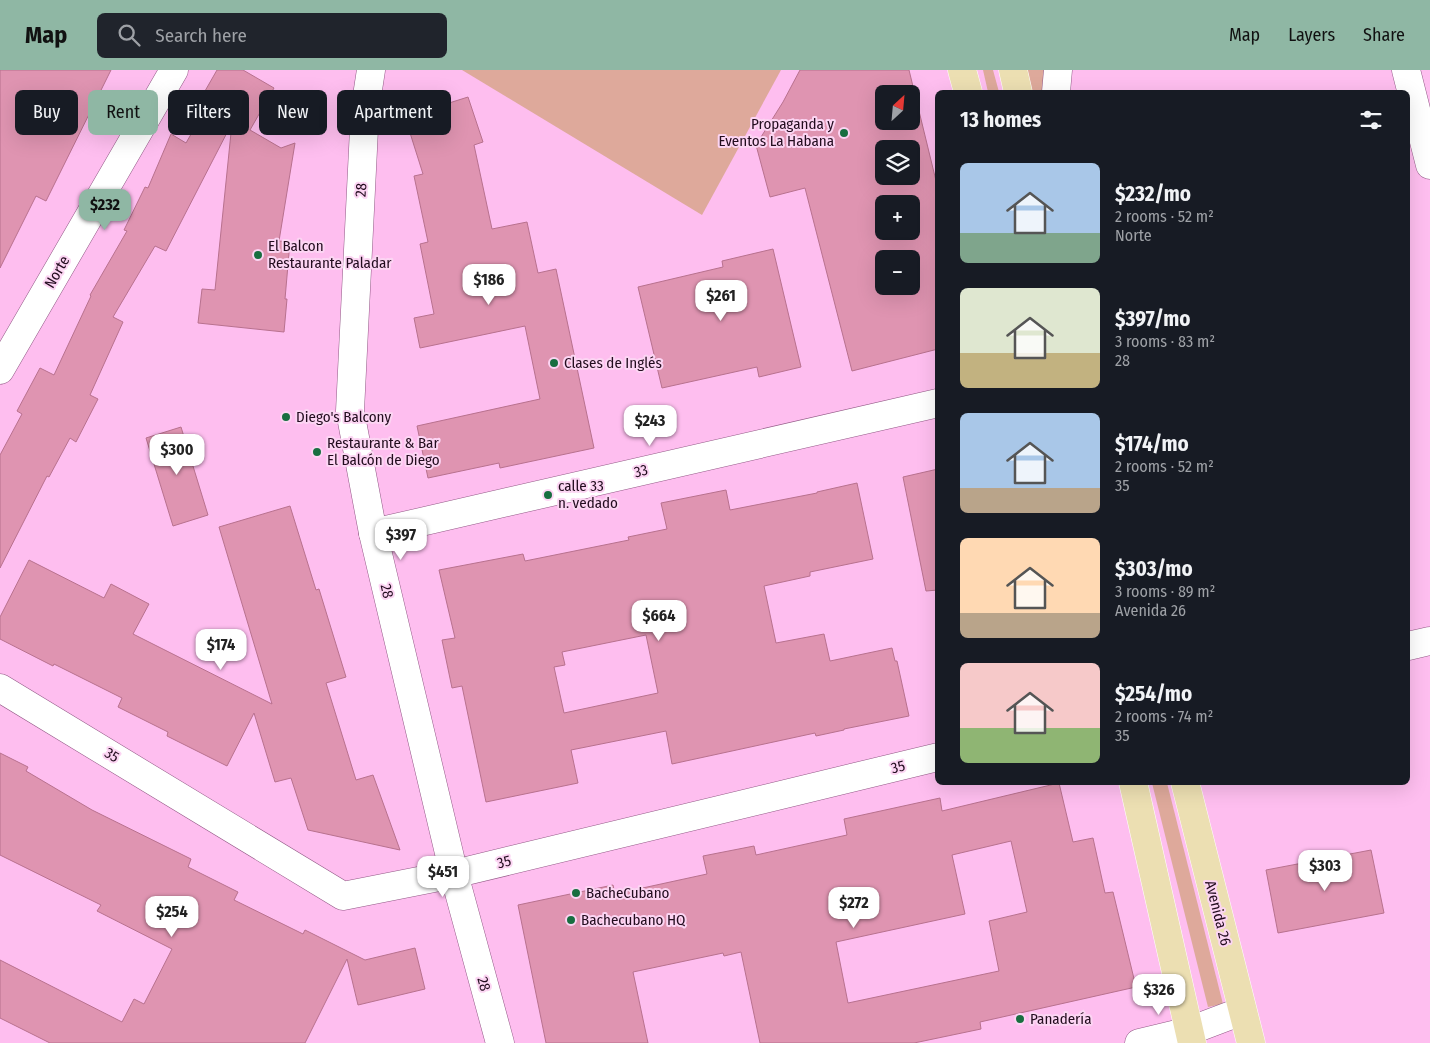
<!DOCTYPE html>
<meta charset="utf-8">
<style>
body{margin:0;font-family:"Fira Sans Condensed",sans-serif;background:#20242c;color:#f1f3f6;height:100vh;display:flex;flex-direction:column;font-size:19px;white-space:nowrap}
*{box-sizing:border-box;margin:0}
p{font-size:16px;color:#9ea1a6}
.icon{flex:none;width:28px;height:28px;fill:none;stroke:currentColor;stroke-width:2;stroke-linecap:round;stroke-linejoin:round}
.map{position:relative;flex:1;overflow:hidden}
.side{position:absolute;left:935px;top:20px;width:475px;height:695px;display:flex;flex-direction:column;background:#171b24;border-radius:8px;box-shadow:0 5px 20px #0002}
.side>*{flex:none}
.guide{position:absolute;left:15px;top:20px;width:475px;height:45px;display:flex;gap:10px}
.needle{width:32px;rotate:26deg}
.buttons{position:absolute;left:875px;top:15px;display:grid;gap:10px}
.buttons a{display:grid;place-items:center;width:45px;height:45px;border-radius:8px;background:#171b24;box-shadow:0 5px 20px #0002;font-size:25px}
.price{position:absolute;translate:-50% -42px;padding:0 11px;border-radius:10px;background:#fff;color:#222;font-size:16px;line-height:32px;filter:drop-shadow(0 1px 2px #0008)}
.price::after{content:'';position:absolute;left:50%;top:30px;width:15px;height:11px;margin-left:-8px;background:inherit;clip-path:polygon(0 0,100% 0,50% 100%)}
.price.active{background:#8fb7a4;color:#111}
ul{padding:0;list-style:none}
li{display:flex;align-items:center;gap:15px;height:125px;padding:0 25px}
li span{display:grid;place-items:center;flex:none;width:140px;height:100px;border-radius:8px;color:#555}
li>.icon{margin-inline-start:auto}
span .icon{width:60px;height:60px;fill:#fffc;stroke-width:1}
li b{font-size:21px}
h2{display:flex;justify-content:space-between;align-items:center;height:60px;padding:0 25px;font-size:21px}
.pill{padding:0 18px;border-radius:8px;background:#171b24;box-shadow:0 5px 20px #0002;font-size:18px;line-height:45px}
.pill.active{background:#8fb7a4;color:#111}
header{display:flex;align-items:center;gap:30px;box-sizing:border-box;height:70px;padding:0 25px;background:#8fb7a4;color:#111}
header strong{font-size:24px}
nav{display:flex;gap:28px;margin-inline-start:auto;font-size:18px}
.search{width:350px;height:45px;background:#20242c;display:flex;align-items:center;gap:12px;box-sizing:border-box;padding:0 18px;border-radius:8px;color:#9ea1a6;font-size:19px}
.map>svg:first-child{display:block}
.green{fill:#dea99b}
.building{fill:#df94b1;stroke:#b8718e;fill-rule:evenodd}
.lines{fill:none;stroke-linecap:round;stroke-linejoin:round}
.minor-casing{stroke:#925986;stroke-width:29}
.major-casing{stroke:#fff;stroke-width:29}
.minor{stroke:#fff;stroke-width:28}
.major{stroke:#ecdfb2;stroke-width:28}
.poi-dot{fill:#186e40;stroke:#fcd5f3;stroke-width:2}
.labels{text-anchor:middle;stroke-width:4;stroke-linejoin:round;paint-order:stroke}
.poi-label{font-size:15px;fill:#220c1e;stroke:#fcd5f3;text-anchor:start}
.street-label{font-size:15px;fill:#220c1e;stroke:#fcd5f3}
</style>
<header>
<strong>Map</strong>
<div class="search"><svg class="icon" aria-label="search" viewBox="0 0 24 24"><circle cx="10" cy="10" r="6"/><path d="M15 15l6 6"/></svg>Search here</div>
<nav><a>Map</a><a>Layers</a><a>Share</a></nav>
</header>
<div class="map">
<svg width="1430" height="973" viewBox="0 0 1430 973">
<rect width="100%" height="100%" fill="#febeef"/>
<g class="green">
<polygon points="462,0 781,0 702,145"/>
<polygon points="983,0 993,0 999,22 988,22"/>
<polygon points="1013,0 1058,0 1056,22 1018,22"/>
<polygon points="1152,713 1167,713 1223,934 1208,937"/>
</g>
<g class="building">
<polygon points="0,0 111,0 46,131 36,126 0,198"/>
<polygon points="217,0 243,0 274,18 250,60 281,78 295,73 279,171 290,172 285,229 287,229 284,262 198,253 202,219 215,220 232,53 166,181 155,176 113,247 123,252 90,325 98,329 76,372 70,368 49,407 47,406 0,498 0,385 22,344 17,341 40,298 54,305 91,226 90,225 127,161 124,160 145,117 148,118 171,64 186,73 213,26 205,21"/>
<path d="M800,0H909L938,119V279L852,301L805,118L770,127L756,75L783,32ZM884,24H911V51H884ZM884,79H911V106H884ZM884,134H911V161H884ZM884,189H911V216H884Z"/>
<polygon points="468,27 483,72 474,75 492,159 527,152 538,203 556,199 594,378 500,398 499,393 428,408 417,356 540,329 525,256 420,278 414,248 434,244 420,174 428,172 414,106 423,104 405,47"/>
<polygon points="773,179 801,297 759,307 757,297 662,318 638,217 723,197 722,191"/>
<polygon points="181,357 208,445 173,456 146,368"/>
<polygon points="938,399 938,520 926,521 903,407"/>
<path d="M857,413L873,489L810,502V506L764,516L776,573L824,564L830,591L892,578L895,591H897L909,646L844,659V660L816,666L815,663L672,694L666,661L571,680L578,713L486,732L462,616L452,618L442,570L455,568L439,500L523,484L525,491L629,470L628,467L667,459L661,433L726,420L730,440L817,423V422ZM646,565L658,623L564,643L554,597L565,595L562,582Z"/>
<polygon points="290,436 316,520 319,519 346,607 326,613 356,710 373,705 400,780 308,760 291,708 275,712 254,643 227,696 167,666 168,662 118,637 122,628 54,594 53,596 0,569 0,547 29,490 104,528 111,514 149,534 133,564 272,634 219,457"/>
<polygon points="0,683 28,697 26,701 92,740 191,789 188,797 238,822 234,830 303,864 305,860 365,890 415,878 425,919 358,935 347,889 305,973 50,973 0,948 0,890 122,952 134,929 144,934 172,879 97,841 101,835 0,785"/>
<path d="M1059,713L1073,772L1093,768L1105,823L1113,822L1136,917L980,952L981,959L914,973H760L741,882L724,886L723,883L633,902L648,973H546L518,835L613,815L615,824L707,804L703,786L754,776L756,785L847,765L844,749L940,728L942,741ZM1011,771L1027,842L989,851L999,901L848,933L836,872L965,844L952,785Z"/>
<polygon points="1371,780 1384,843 1278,863 1266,800"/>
</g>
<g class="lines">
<defs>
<g id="minor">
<polyline points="371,0 365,39 350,341 373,463 454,804 500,973"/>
<polyline points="1406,0 1430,95"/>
<polyline points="1056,22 1058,0"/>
<polyline points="0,300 174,0"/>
<polyline points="373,463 938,333"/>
<polyline points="1408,576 1430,571"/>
<polyline points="0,618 343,826 454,804 938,687"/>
<polyline points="1139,973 1189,961 1242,941"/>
</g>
<g id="major">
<polyline points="962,0 968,22"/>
<polyline points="1013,0 1018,22"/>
<polyline points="1133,712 1192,973"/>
<polyline points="1185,712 1251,973"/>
</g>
</defs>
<use href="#minor" class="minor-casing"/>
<use href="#major" class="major-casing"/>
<use href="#minor" class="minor"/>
<use href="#major" class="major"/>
</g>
<g class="poi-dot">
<circle cx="844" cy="63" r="5"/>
<circle cx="258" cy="185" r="5"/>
<circle cx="554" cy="293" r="5"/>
<circle cx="286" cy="347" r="5"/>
<circle cx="317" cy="382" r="5"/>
<circle cx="548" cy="425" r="5"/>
<circle cx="576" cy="823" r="5"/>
<circle cx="571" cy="850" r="5"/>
<circle cx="1020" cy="949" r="5"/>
</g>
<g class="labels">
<g class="poi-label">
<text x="834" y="59" text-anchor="end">Propaganda y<tspan x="834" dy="17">Eventos La Habana</tspan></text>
<text x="268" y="181">El Balcon<tspan x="268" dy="17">Restaurante Paladar</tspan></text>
<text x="564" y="298">Clases de Inglés</text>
<text x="296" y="352">Diego's Balcony</text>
<text x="327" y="378">Restaurante &amp; Bar<tspan x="327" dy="17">El Balcón de Diego</tspan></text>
<text x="558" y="421">calle 33<tspan x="558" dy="17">n. vedado</tspan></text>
<text x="586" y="828">BacheCubano</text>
<text x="581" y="855">Bachecubano HQ</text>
<text x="1030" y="954">Panadería</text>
</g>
<g class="street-label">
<text transform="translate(361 120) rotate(-87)" y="5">28</text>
<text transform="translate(57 202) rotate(-60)" y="5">Norte</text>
<text transform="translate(641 401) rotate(-13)" y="5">33</text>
<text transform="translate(387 521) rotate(77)" y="5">28</text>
<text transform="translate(112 685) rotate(31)" y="5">35</text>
<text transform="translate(898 697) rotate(-14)" y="5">35</text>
<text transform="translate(504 792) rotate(-14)" y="5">35</text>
<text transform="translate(1218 843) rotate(76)" y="5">Avenida 26</text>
<text transform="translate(484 914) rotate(75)" y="5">28</text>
</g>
</g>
</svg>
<div class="buttons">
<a><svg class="needle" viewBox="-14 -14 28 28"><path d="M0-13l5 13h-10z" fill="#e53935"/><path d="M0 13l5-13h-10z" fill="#9ea1a6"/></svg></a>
<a><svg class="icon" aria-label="layers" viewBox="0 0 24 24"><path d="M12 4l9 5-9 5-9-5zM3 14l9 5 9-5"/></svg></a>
<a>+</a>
<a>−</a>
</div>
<b class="price active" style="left:105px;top:161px">$232</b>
<b class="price" style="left:489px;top:236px">$186</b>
<b class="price" style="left:721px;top:252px">$261</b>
<b class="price" style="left:650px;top:377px">$243</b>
<b class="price" style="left:177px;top:406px">$300</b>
<b class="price" style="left:401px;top:491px">$397</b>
<b class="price" style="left:659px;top:572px">$664</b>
<b class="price" style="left:221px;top:601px">$174</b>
<b class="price" style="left:1325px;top:822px">$303</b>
<b class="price" style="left:443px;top:828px">$451</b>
<b class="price" style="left:854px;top:859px">$272</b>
<b class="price" style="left:172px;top:868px">$254</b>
<b class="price" style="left:1159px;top:946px">$326</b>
<div class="guide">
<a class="pill">Buy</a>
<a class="pill active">Rent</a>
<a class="pill">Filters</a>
<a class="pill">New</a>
<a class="pill">Apartment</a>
</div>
<section class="side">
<h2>13 homes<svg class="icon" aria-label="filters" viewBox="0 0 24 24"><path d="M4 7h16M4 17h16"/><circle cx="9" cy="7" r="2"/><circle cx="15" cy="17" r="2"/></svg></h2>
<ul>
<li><span style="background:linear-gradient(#a9c7e8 70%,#7fa58c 0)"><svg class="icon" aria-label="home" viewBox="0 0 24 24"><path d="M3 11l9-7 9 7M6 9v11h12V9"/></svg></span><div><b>$232/mo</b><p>2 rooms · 52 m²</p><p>Norte</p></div></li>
<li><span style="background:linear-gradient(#dfe7d0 65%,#c2b280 0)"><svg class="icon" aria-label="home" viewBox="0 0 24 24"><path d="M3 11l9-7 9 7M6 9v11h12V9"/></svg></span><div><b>$397/mo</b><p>3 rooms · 83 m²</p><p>28</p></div></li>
<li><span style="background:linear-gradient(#a9c7e8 75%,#b9a48a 0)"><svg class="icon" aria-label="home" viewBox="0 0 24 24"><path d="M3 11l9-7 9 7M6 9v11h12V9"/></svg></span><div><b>$174/mo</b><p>2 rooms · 52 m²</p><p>35</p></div></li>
<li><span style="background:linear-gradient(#ffd9b3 75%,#b9a48a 0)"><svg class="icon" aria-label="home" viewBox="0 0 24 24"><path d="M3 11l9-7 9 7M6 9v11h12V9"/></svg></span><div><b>$303/mo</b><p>3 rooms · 89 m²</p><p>Avenida 26</p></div></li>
<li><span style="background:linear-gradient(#f6c9c9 65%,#8fb573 0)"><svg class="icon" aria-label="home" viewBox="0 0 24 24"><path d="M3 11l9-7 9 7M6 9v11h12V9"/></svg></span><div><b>$254/mo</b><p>2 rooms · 74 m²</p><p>35</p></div></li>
</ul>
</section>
</div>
